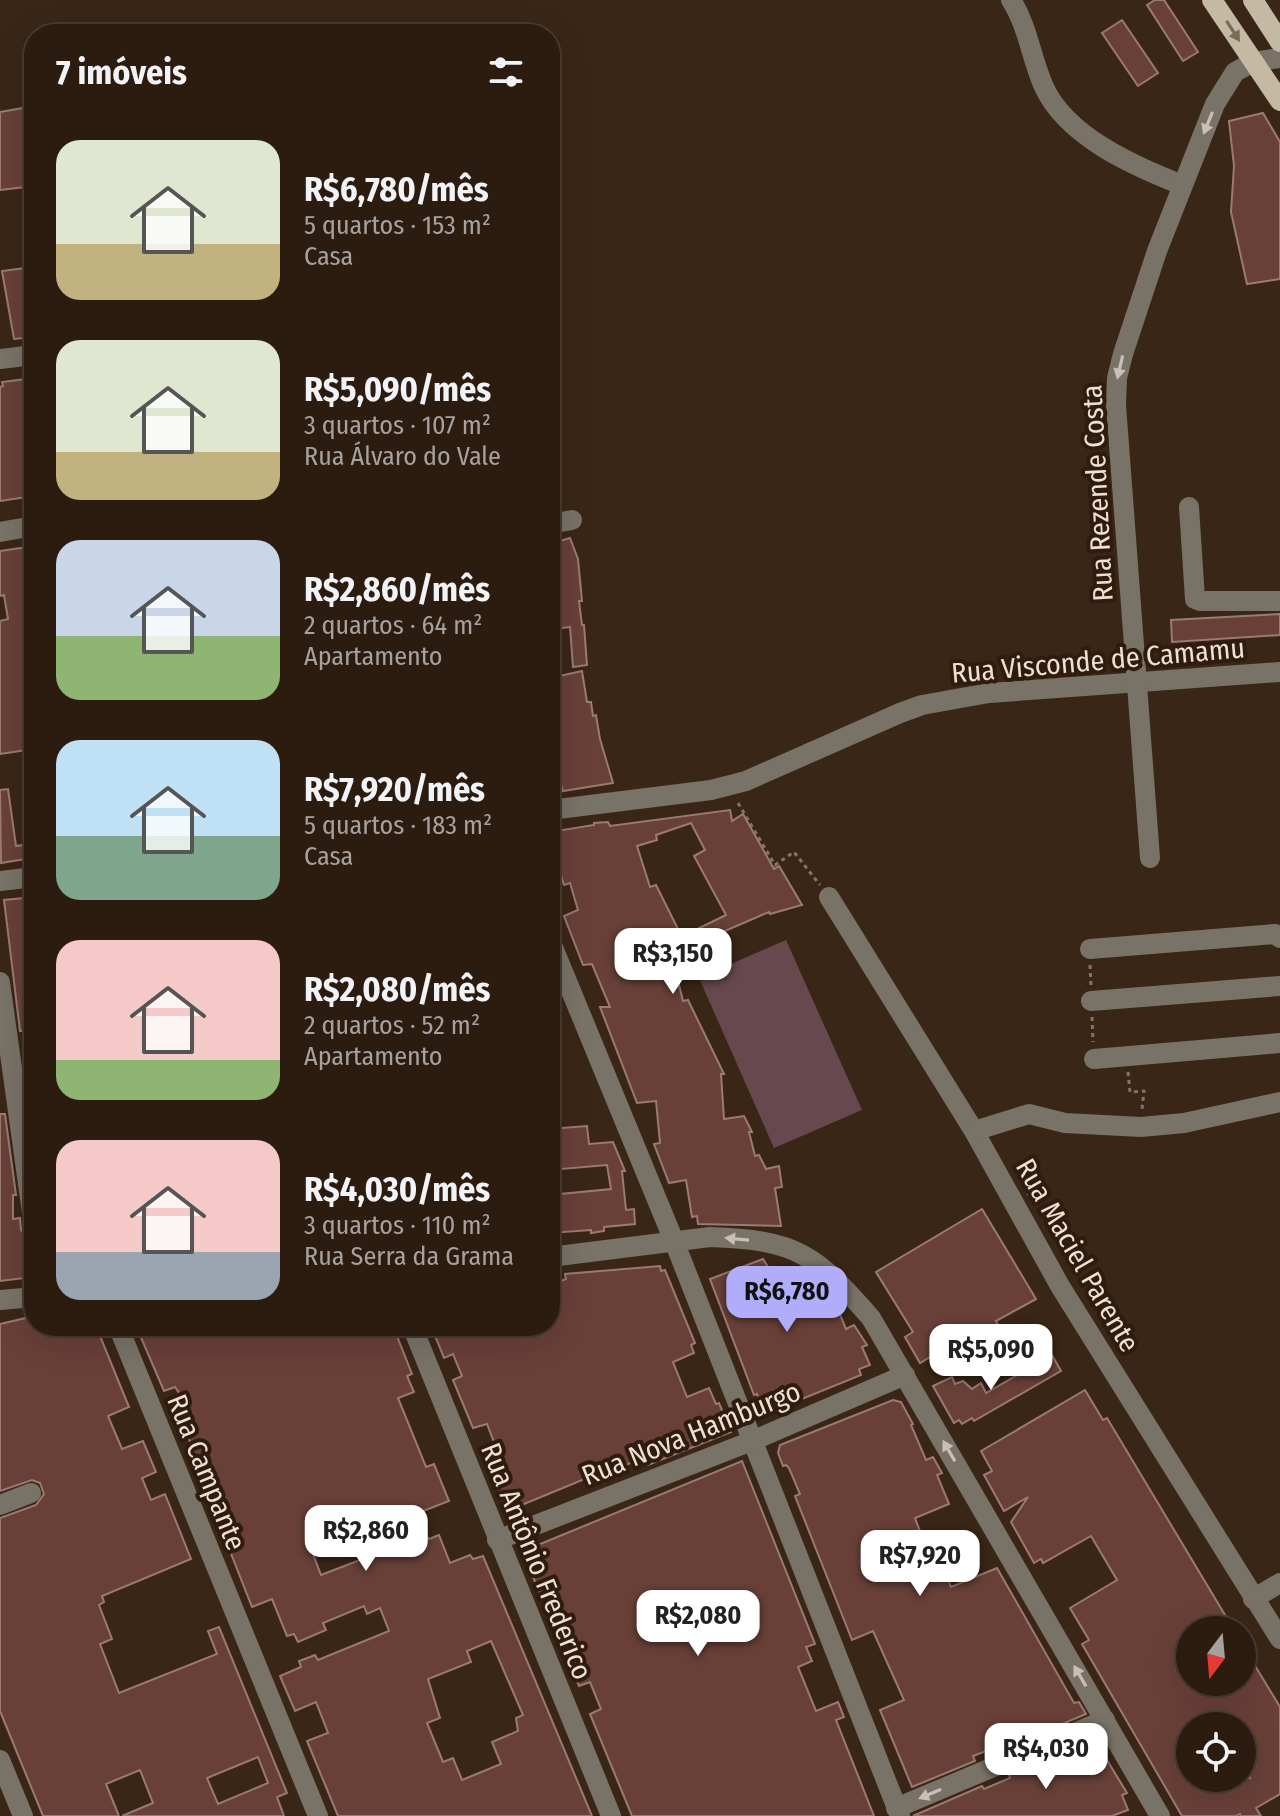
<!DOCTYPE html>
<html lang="pt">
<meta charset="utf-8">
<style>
body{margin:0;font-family:"Fira Sans Condensed",sans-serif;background:#38291e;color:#f1f3f6;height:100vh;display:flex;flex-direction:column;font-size:30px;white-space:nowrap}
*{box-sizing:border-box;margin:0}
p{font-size:26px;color:#a6a19f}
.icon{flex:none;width:44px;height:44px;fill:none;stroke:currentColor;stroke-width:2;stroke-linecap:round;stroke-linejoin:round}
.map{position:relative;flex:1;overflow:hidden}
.sheet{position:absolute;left:24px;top:24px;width:536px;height:1312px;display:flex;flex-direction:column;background:#2c1c10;border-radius:32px;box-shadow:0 8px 32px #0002,0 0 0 2px #483a30}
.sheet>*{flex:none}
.needle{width:52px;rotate:196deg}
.buttons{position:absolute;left:1176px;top:1616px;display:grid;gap:16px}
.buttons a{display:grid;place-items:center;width:80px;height:80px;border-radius:50%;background:#2c1c10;box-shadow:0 8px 32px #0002,0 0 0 2px #483a30;font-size:40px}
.price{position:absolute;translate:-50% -68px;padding:0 18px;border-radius:16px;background:#fff;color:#222;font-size:26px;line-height:52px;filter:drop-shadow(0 2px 4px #0008)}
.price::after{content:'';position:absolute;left:50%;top:48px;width:24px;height:18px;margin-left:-12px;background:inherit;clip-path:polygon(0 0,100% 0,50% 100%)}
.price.on{background:#b1adfa;color:#111}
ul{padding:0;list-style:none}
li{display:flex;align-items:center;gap:24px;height:200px;padding:0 32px}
li span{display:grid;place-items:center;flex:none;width:224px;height:160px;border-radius:24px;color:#555}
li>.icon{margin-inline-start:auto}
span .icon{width:96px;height:96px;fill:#fffc;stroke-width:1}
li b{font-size:34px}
h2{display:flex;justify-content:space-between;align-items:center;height:96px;padding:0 32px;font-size:34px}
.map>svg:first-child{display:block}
.green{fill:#68484f}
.building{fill:#684038;stroke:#9a7a73;stroke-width:2;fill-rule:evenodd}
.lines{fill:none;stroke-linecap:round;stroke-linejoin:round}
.path{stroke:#857466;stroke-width:3;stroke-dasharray:4 4;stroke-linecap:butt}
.minor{stroke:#787267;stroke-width:20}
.major{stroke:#c4b9a2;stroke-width:20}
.oneway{fill:#7a6a57}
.oneway2{fill:#cbbfb5}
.labels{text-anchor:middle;stroke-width:8;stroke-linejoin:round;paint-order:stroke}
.street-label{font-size:28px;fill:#eee0d6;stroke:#301c0c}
</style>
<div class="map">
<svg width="1280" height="1816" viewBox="0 0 1280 1816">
<rect width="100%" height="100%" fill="#3a2616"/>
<polygon class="green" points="786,940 862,1110 774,1148 699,978"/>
<g class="building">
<polygon points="1155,0 1164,0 1198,52 1183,61 1147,5"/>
<polygon points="1122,20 1158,73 1138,86 1102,33"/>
<polygon points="34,106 34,186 0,190 0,112"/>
<polygon points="1263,113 1280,142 1280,279 1247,284 1231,212 1234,166 1229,121"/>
<polygon points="33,267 34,337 14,339 2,271"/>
<polygon points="34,378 34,466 32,466 34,496 0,501 0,387 3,386 2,382"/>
<polygon points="558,536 560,541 570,538 578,559 582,601 579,601 582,625 584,625 587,665 573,667 570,627 555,629 550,606 550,537"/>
<polygon points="28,547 29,560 25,561 31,604 34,604 34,749 0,754 0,621 8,619 4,595 0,596 0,551"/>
<polygon points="1280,614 1280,635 1172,642 1171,620"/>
<polygon points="582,671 587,702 591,702 593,716 596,715 600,739 613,783 563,791 560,781 550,784 550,678"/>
<polygon points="8,789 16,846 30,844 32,858 1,863 0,790"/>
<polygon points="730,810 732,821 743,814 774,869 779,866 802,905 770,914 769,912 695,944 689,933 726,915 694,856 705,850 691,823 656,835 657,840 637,846 650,887 656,885 684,941 670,948 683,1001 688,1000 724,1074 721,1074 724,1119 744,1116 752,1132 749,1132 755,1156 759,1155 766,1169 779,1166 782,1187 775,1188 781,1226 698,1224 697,1216 692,1217 686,1180 669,1183 654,1144 660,1143 656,1101 637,1103 600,1007 610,1007 592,964 583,965 564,916 578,910 570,883 564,885 559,869 550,872 550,832 594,825 594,823 608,822 610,826"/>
<polygon points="34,897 34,1029 20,1031 4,900"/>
<polygon points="0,1114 5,1114 16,1195 13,1195 13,1219 20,1218 21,1230 27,1238 33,1277 0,1281"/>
<polygon points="587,1126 589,1144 613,1142 625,1171 622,1171 626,1210 634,1209 635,1224 604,1227 604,1231 591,1233 591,1230 550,1233 550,1195 611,1189 607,1165 550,1170 550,1129"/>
<polygon points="982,1209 1036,1299 996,1321 999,1327 973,1343 972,1341 954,1351 950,1345 920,1363 905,1337 913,1332 876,1272"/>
<polygon points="763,1259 773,1275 790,1268 823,1287 834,1313 839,1312 846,1329 854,1325 867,1345 862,1347 870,1365 859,1369 861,1375 775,1410 772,1401 761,1405 757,1394 754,1395 710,1279"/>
<polygon points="660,1266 661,1271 665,1270 695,1343 691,1345 694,1353 673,1362 687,1397 709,1388 716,1404 719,1403 731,1432 648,1465 645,1457 616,1469 619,1475 603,1482 599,1473 507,1511 487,1463 500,1458 487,1424 473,1428 453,1380 462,1376 453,1354 444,1358 431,1326 550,1326 550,1285 566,1279 565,1274"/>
<path d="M30,1317L34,1326H96L129,1407L108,1416L122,1449L143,1441L156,1472L142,1478L151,1500L165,1494L191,1559L102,1596L104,1602L99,1605L112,1639L100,1644L119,1693L217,1654L208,1631L219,1627L287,1793L277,1797L284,1816H122L153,1803L140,1770L106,1784L119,1816H43L0,1711V1518L36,1505L44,1494L40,1483L32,1480L0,1491V1324ZM258,1757L268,1783L218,1804L207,1778Z"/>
<path d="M136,1326H393L412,1374L407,1376L414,1392L398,1398L426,1467L434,1464L449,1501L313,1554L321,1575L391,1548L393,1553L416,1544L418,1525L429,1539L439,1535L450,1563L470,1555L473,1559L483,1556L592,1816H338L307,1741L328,1733L316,1702L295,1711L280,1676L301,1667L299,1661L315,1655L318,1660L389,1631L380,1608L367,1614L364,1606L323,1623L326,1630L298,1642L294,1634L287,1636L272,1599L252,1607L228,1546L241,1540L225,1528L231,1520L215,1480L207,1483L188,1437L196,1434L179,1393L175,1387L164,1391ZM491,1641L523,1715L516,1718L518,1731L492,1742L501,1764L462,1780L453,1758L443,1762L427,1723L440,1718L428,1679L471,1662L467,1651Z"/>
<polygon points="1052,1355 1061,1371 974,1421 972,1418 962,1424 959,1420 954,1423 933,1386 952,1377 955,1384 963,1381 972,1389 981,1383 986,1393"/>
<path d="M1085,1390L1103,1420L1107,1418L1234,1630H1190V1682H1242V1644L1280,1707V1794L1256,1808L1261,1816H1241L1240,1814L1236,1816H1182L1082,1644L1089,1640L1070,1608L1117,1580L1091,1536L1043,1563L1041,1559L1034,1563L1011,1522L1028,1497L1004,1511L984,1475L992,1471L981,1451ZM1190,1726H1242V1764L1250,1778H1190Z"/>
<polygon points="893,1400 901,1402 913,1424 911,1425 926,1460 933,1457 942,1473 937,1475 949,1504 915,1518 926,1547 933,1544 951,1587 997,1568 1074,1703 1079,1702 1086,1714 998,1751 996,1747 973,1756 975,1761 912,1787 880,1710 904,1700 873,1631 852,1640 795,1496 800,1494 789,1468 786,1465 783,1466 778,1453 780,1445"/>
<polygon points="742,1461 815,1644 806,1647 812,1661 798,1667 816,1711 838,1702 844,1717 836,1720 874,1816 632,1816 590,1714 601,1709 590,1682 579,1686 531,1572 537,1570 528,1549"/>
<polygon points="1089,1741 1094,1752 1095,1766 1107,1760 1127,1793 1122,1795 1128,1810 1112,1816 913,1816 982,1786 984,1789 1010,1778 1009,1775"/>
</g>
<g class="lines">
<g class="path">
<polyline points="738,803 775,865 794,852 820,885"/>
<polyline points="1090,965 1091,986"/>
<polyline points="1092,1017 1093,1042"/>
<polyline points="1128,1072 1130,1092 1144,1091 1142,1109"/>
<polyline points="1027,1195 1041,1187"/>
</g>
<g class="minor">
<path d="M1011,0C1028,26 1031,58 1044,87C1067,137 1134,166 1182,185"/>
<polyline points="0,359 34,355"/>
<polyline points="1189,507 1195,599 1200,601 1280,601"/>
<polyline points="550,524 572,520"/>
<polyline points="0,532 34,526"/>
<polyline points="550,810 711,790 746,781 900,713 922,705 989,693 1280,672"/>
<polyline points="1150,858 1116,405 1117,378 1123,354 1157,251 1215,104 1235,72 1253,62 1280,58"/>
<polyline points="0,881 34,877"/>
<polyline points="829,897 974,1131 1060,1286 1280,1639"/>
<polyline points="550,940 674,1241 900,1816"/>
<polyline points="1090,949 1275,934 1280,938"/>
<polyline points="0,982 34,1227"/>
<polyline points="1091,1001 1280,986"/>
<polyline points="1094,1059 1280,1043"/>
<polyline points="974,1131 1029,1114 1065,1123 1141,1127 1184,1123 1280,1102"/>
<path d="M550,1257L710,1237C797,1240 815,1254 871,1318L1160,1816"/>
<polyline points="0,1300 34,1297"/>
<polyline points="118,1326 318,1816"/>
<polyline points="412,1326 611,1816"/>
<polyline points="0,1505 31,1493"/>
<polyline points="497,1540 752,1441 905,1375"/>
<polyline points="1253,1599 1280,1583"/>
<polyline points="0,1760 23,1816"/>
<polyline points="896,1808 1105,1720"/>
</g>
<g class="major">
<polyline points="1212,0 1280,101"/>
<polyline points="1253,0 1280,42"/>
</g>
</g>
<defs><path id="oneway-solid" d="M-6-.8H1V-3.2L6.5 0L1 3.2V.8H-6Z" transform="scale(2)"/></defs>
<use class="oneway" href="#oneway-solid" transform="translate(1233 31) rotate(57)"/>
<g class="oneway2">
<use href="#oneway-solid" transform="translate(1208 123) rotate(112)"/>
<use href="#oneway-solid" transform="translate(1120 367) rotate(103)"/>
<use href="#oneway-solid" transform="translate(737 1239) rotate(-175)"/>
<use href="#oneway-solid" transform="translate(949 1451) rotate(-120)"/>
<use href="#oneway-solid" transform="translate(1080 1676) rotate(-120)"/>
<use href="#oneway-solid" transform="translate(930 1794) rotate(157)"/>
</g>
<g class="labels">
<g class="street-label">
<text transform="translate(1097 493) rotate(-93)" y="10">Rua Rezende Costa</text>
<text transform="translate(1098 660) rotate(-5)" y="10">Rua Visconde de Camamu</text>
<text transform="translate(1078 1255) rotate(60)" y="10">Rua Maciel Parente</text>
<text transform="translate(691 1433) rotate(-22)" y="10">Rua Nova Hamburgo</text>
<text transform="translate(207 1472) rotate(68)" y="10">Rua Campante</text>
<text transform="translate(537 1561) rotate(68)" y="10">Rua Antônio Frederico</text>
</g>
</g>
</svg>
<div class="buttons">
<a><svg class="needle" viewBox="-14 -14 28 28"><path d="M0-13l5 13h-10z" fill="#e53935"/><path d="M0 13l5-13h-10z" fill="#a6a19f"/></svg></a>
<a><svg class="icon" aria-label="locate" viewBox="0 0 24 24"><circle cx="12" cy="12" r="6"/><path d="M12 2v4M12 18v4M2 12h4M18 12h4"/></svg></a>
</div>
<b class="price" style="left:673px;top:996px">R$3,150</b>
<b class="price on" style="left:787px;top:1334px">R$6,780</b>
<b class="price" style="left:991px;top:1392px">R$5,090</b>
<b class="price" style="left:366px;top:1573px">R$2,860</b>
<b class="price" style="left:920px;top:1598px">R$7,920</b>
<b class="price" style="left:698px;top:1658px">R$2,080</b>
<b class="price" style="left:1046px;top:1791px">R$4,030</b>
<section class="sheet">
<h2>7 imóveis<svg class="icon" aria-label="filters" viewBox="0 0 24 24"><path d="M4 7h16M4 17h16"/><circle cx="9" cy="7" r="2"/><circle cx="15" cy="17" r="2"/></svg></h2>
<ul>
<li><span style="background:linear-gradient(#dfe7d0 65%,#c2b280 0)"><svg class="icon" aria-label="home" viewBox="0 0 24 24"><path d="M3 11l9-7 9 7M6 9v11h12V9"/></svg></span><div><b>R$6,780/mês</b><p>5 quartos · 153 m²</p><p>Casa</p></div></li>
<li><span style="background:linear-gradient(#dfe7d0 70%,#c2b280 0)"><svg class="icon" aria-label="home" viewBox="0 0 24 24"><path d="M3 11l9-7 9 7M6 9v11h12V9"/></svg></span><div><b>R$5,090/mês</b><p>3 quartos · 107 m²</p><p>Rua Álvaro do Vale</p></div></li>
<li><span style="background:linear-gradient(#c9d6e8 60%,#8fb573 0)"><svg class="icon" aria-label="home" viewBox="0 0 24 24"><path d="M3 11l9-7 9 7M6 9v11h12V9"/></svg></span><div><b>R$2,860/mês</b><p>2 quartos · 64 m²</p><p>Apartamento</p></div></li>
<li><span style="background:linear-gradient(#bfe0f5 60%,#7fa58c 0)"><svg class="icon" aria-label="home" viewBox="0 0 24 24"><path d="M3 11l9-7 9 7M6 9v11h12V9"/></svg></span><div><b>R$7,920/mês</b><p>5 quartos · 183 m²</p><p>Casa</p></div></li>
<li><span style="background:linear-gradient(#f6c9c9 75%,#8fb573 0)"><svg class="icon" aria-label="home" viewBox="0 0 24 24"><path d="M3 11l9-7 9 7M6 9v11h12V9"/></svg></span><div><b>R$2,080/mês</b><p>2 quartos · 52 m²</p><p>Apartamento</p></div></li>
<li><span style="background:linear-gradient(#f6c9c9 70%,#9aa5b1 0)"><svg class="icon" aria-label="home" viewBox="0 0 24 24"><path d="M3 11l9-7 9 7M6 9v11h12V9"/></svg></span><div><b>R$4,030/mês</b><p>3 quartos · 110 m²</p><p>Rua Serra da Grama</p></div></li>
</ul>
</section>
</div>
